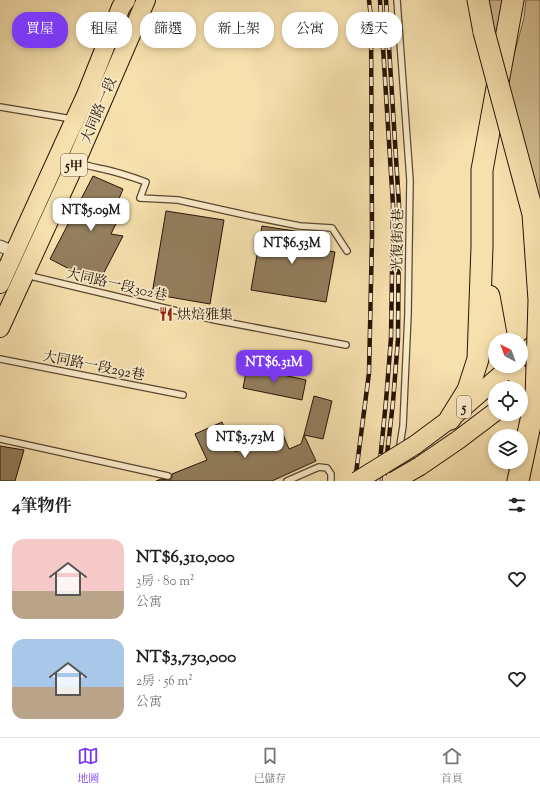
<!DOCTYPE html>
<html lang="zh-TW">
<meta charset="utf-8">
<style>
body{margin:0;font-family:"Sorts Mill Goudy","Noto Serif TC",serif;background:#f2f2f2;color:#222;height:100vh;display:flex;flex-direction:column;font-size:15px;white-space:nowrap}
*{box-sizing:border-box;margin:0}
p{font-size:13px;color:#767676}
.icon{flex:none;width:22px;height:22px;fill:none;stroke:currentColor;stroke-width:2;stroke-linecap:round;stroke-linejoin:round}
.map{position:relative;height:481px;overflow:hidden}
.sheet{display:flex;flex-direction:column;background:#fff;flex:1}
.sheet>*{flex:none}
.top-card{position:absolute;left:12px;top:12px;width:516px;height:36px;display:flex;gap:8px}
.needle{width:26px;rotate:319deg}
.buttons{position:absolute;left:488px;top:333px;display:grid;gap:8px}
.buttons a{display:grid;place-items:center;width:40px;height:40px;border-radius:50%;background:#fff;box-shadow:0 2px 6px #0003;font-size:20px}
.price{position:absolute;translate:-50% -34px;padding:0 9px;border-radius:8px;background:#fff;color:#222;font-size:13px;line-height:26px;filter:drop-shadow(0 1px 2px #0008)}
.price::after{content:'';position:absolute;left:50%;top:24px;width:12px;height:9px;margin-left:-6px;background:inherit;clip-path:polygon(0 0,100% 0,50% 100%)}
.price.current{background:#7c3aed;color:#fff}
ul{padding:0;list-style:none}
li{display:flex;align-items:center;gap:12px;height:100px;padding:0 12px}
li span{display:grid;place-items:center;flex:none;width:112px;height:80px;border-radius:12px;color:#555}
li>.icon{margin-inline-start:auto}
span .icon{width:48px;height:48px;fill:#fffc;stroke-width:1}
li b{font-size:17px}
h2{display:flex;justify-content:space-between;align-items:center;height:48px;padding:0 12px;font-size:17px}
.chip{padding:0 14px;border-radius:16px;background:#fff;box-shadow:0 2px 6px #0003;font-size:14px;line-height:36px}
.chip.current{background:#7c3aed;color:#fff}
.tab-bar{display:flex;justify-content:space-around;align-items:center;height:56px;border-top:1px solid #e0e0e0;background:#fff;font-size:11px;color:#767676}
.tab-bar a{display:grid;justify-items:center;gap:2px}
.tab-bar .current{color:#7c3aed}
.map>svg:first-child{display:block}
.green{fill:#d3bd91;stroke:#7d684c}
.building{fill:#937e5d;stroke:#271406}
.lines{fill:none;stroke-linecap:round;stroke-linejoin:round}
.lane-casing{stroke:#5b4730;stroke-width:8}
.street-casing{stroke:#5b4730;stroke-width:13}
.primary-casing{stroke:#271406;stroke-width:20}
.highway-casing{stroke:#271406;stroke-width:23}
.lane{stroke:#f9ebca;stroke-width:5.5}
.street{stroke:#f9ebca;stroke-width:11}
.primary{stroke:#f6e0ae;stroke-width:18}
.highway{stroke:#f6e0ae;stroke-width:21}
.rail-casing{stroke:#271406;stroke-width:4.5}
.rail{stroke:#f9ebca;stroke-width:3;stroke-dasharray:9;stroke-linecap:butt}
.primary-bridge-casing{stroke:#271406;stroke-width:20;stroke-linecap:butt}
.highway-bridge-casing{stroke:#271406;stroke-width:23;stroke-linecap:butt}
.primary-bridge{stroke:#f6e0ae;stroke-width:18}
.highway-bridge{stroke:#f6e0ae;stroke-width:21}
.labels{text-anchor:middle;stroke-width:3.5;stroke-linejoin:round;paint-order:stroke}
.shield{fill:#f9ebca;stroke:#665441;stroke-width:1}
.shield-label{font-size:13px;font-weight:bold;fill:#271406}
.street-label{font-size:14px;fill:#271406;stroke:#f9ebca}
.poi-label{font-size:14px;fill:#271406;stroke:#f9ebca;text-anchor:start}
</style>
<div class="map">
<svg width="540" height="481" viewBox="0 0 540 481">
<rect width="100%" height="100%" fill="#f6e0ae"/>
<filter id="stains"><feTurbulence type="fractalNoise" baseFrequency=".005" numOctaves="4"/><feColorMatrix values="0 0 0 0 .2 0 0 0 0 .09 0 0 0 0 .02 0 0 0 .5 -.17"/></filter>
<radialGradient id="worn" r=".72"><stop offset=".6" stop-color="#630" stop-opacity="0"/><stop offset="1" stop-color="#630" stop-opacity=".3"/></radialGradient>
<g class="green">
<polygon points="486,0 503,0 496,37"/>
<polygon points="526,0 540,0 540,201 519,123 505,88 524,18"/>
</g>
<g class="building">
<polygon points="93,176 123,189 114,211 121,213 111,234 123,236 98,284 50,259"/>
<polygon points="166,211 224,220 210,304 152,294"/>
<polygon points="262,226 321,235 319,249 335,252 326,302 251,290"/>
<polygon points="247,367 306,380 302,400 243,388"/>
<polygon points="314,396 332,401 323,439 304,435"/>
<polygon points="222,422 235,452 282,432 289,449 301,444 304,435 316,461 272,481 156,481 161,479 170,480 172,477 172,474 207,460 195,434"/>
<polygon points="0,446 24,450 15,481 0,481"/>
</g>
<g class="lines">
<defs>
<g id="lane">
<polyline points="397,0 410,180 408,314 403,426 399,451"/>
<polyline points="0,107 72,119"/>
<path d="M78,162C86,166 94,167 103,169C117,172 132,177 146,182L140,198L178,200L250,216L300,226L332,228L347,251"/>
<polyline points="26,275 215,320 346,345"/>
<polyline points="0,359 183,395"/>
<polyline points="0,439 168,476"/>
<polyline points="287,481 319,467 327,468 331,474 331,481"/>
</g>
<polyline id="street" points="0,246 14,252"/>
<g id="primary">
<polyline points="0,284 86,95 121,7 126,0"/>
<polyline points="0,328 76,162 146,0"/>
<polyline points="521,357 540,338"/>
<polyline points="415,445 450,419 511,366"/>
<polyline points="420,466 458,440 495,412"/>
</g>
<g id="highway">
<polyline points="478,0 484,32"/>
<polyline points="489,296 497,340"/>
<polyline points="510,366 528,385"/>
<polyline points="450,419 468,390 478,359 482,246 482,170 513,0"/>
<polyline points="518,481 531,420 540,384"/>
</g>
</defs>
<use href="#lane" class="lane-casing"/>
<use href="#street" class="street-casing"/>
<use href="#primary" class="primary-casing"/>
<use href="#highway" class="highway-casing"/>
<use href="#lane" class="lane"/>
<use href="#street" class="street"/>
<use href="#primary" class="primary"/>
<use href="#highway" class="highway"/>
<defs>
<g id="rail">
<polyline points="355,481 369,373 372,238 371,17 369,0"/>
<polyline points="378,481 386,401 391,338 393,205 380,0"/>
<polyline points="384,481 393,402 398,339 399,205 386,0"/>
</g>
</defs>
<use href="#rail" class="rail-casing"/>
<use href="#rail" class="rail"/>
<defs>
<g id="primary-bridge">
<polyline points="357,481 415,445"/>
<polyline points="394,481 420,466"/>
</g>
<polyline id="highway-bridge" points="484,32 533,214 539,300 536,399"/>
</defs>
<use href="#primary-bridge" class="primary-bridge-casing"/>
<use href="#highway-bridge" class="highway-bridge-casing"/>
<use href="#primary-bridge" class="primary-bridge"/>
<use href="#highway-bridge" class="highway-bridge"/>
</g>
<defs>
<symbol id="restaurant-bare" viewBox="-9 -9 18 18"><path d="M-5-6h1v4h1v-4h1v4h1v-4h1v5L-1.5 .5V6h-2V.5L-5-1ZM5-6V6H3V1.5H1.5Q1.5-4 5-6Z" fill="#8f2418" stroke="#f9ebca" stroke-width="2.5" paint-order="stroke"/></symbol>
</defs>
<g fill-rule="evenodd">
<use href="#restaurant-bare" x="156" y="304" width="20" height="20"/>
</g>
<g class="labels">
<g class="shield">
<rect x="61" y="154" width="26" height="22" rx="3"/>
<rect x="457" y="396" width="14" height="22" rx="3"/>
</g>
<g class="shield-label">
<text x="74" y="170">5甲</text>
<text x="464" y="412">5</text>
</g>
<g class="street-label">
<text transform="translate(98 110) rotate(-67)" y="5">大同路一段</text>
<text transform="translate(397 240) rotate(-89)" y="5">光復街8巷</text>
<text transform="translate(117 284) rotate(13)" y="5">大同路一段302巷</text>
<text transform="translate(94 365) rotate(11)" y="5">大同路一段292巷</text>
</g>
<g class="poi-label">
<text x="177" y="319">烘焙雅集</text>
</g>
</g>
<rect width="100%" height="100%" filter="url(#stains)"/>
<rect width="100%" height="100%" fill="url(#worn)"/>
</svg>
<div class="buttons">
<a><svg class="needle" viewBox="-14 -14 28 28"><path d="M0-13l5 13h-10z" fill="#e53935"/><path d="M0 13l5-13h-10z" fill="#767676"/></svg></a>
<a><svg class="icon" aria-label="locate" viewBox="0 0 24 24"><circle cx="12" cy="12" r="6"/><path d="M12 2v4M12 18v4M2 12h4M18 12h4"/></svg></a>
<a><svg class="icon" aria-label="layers" viewBox="0 0 24 24"><path d="M12 4l9 5-9 5-9-5zM3 14l9 5 9-5"/></svg></a>
</div>
<b class="price" style="left:91px;top:232px">NT$5.09M</b>
<b class="price" style="left:292px;top:265px">NT$6.53M</b>
<b class="price current" style="left:274px;top:384px">NT$6.31M</b>
<b class="price" style="left:245px;top:459px">NT$3.73M</b>
<div class="top-card">
<a class="chip current">買屋</a>
<a class="chip">租屋</a>
<a class="chip">篩選</a>
<a class="chip">新上架</a>
<a class="chip">公寓</a>
<a class="chip">透天</a>
</div>
</div>
<section class="sheet">
<h2>4筆物件<svg class="icon" aria-label="filters" viewBox="0 0 24 24"><path d="M4 7h16M4 17h16"/><circle cx="9" cy="7" r="2"/><circle cx="15" cy="17" r="2"/></svg></h2>
<ul>
<li><span style="background:linear-gradient(#f6c9c9 65%,#b9a48a 0)"><svg class="icon" aria-label="home" viewBox="0 0 24 24"><path d="M3 11l9-7 9 7M6 9v11h12V9"/></svg></span><div><b>NT$6,310,000</b><p>3房 · 80 m²</p><p>公寓</p></div><svg class="icon" aria-label="heart" viewBox="0 0 24 24"><path d="M12 20l-8-8c-3-5 5-10 8-4 3-6 11-1 8 4z"/></svg></li>
<li><span style="background:linear-gradient(#a9c7e8 60%,#b9a48a 0)"><svg class="icon" aria-label="home" viewBox="0 0 24 24"><path d="M3 11l9-7 9 7M6 9v11h12V9"/></svg></span><div><b>NT$3,730,000</b><p>2房 · 56 m²</p><p>公寓</p></div><svg class="icon" aria-label="heart" viewBox="0 0 24 24"><path d="M12 20l-8-8c-3-5 5-10 8-4 3-6 11-1 8 4z"/></svg></li>
</ul>
</section>
<nav class="tab-bar">
<a class="current"><svg class="icon" aria-label="map" viewBox="0 0 24 24"><path d="M3 6l6-2 6 2 6-2v14l-6 2-6-2-6 2zM9 4v14M15 6v14"/></svg>地圖</a>
<a><svg class="icon" aria-label="saved" viewBox="0 0 24 24"><path d="M7 4h10v16l-5-4-5 4z"/></svg>已儲存</a>
<a><svg class="icon" aria-label="home" viewBox="0 0 24 24"><path d="M3 11l9-7 9 7M6 9v11h12V9"/></svg>首頁</a>
</nav>
